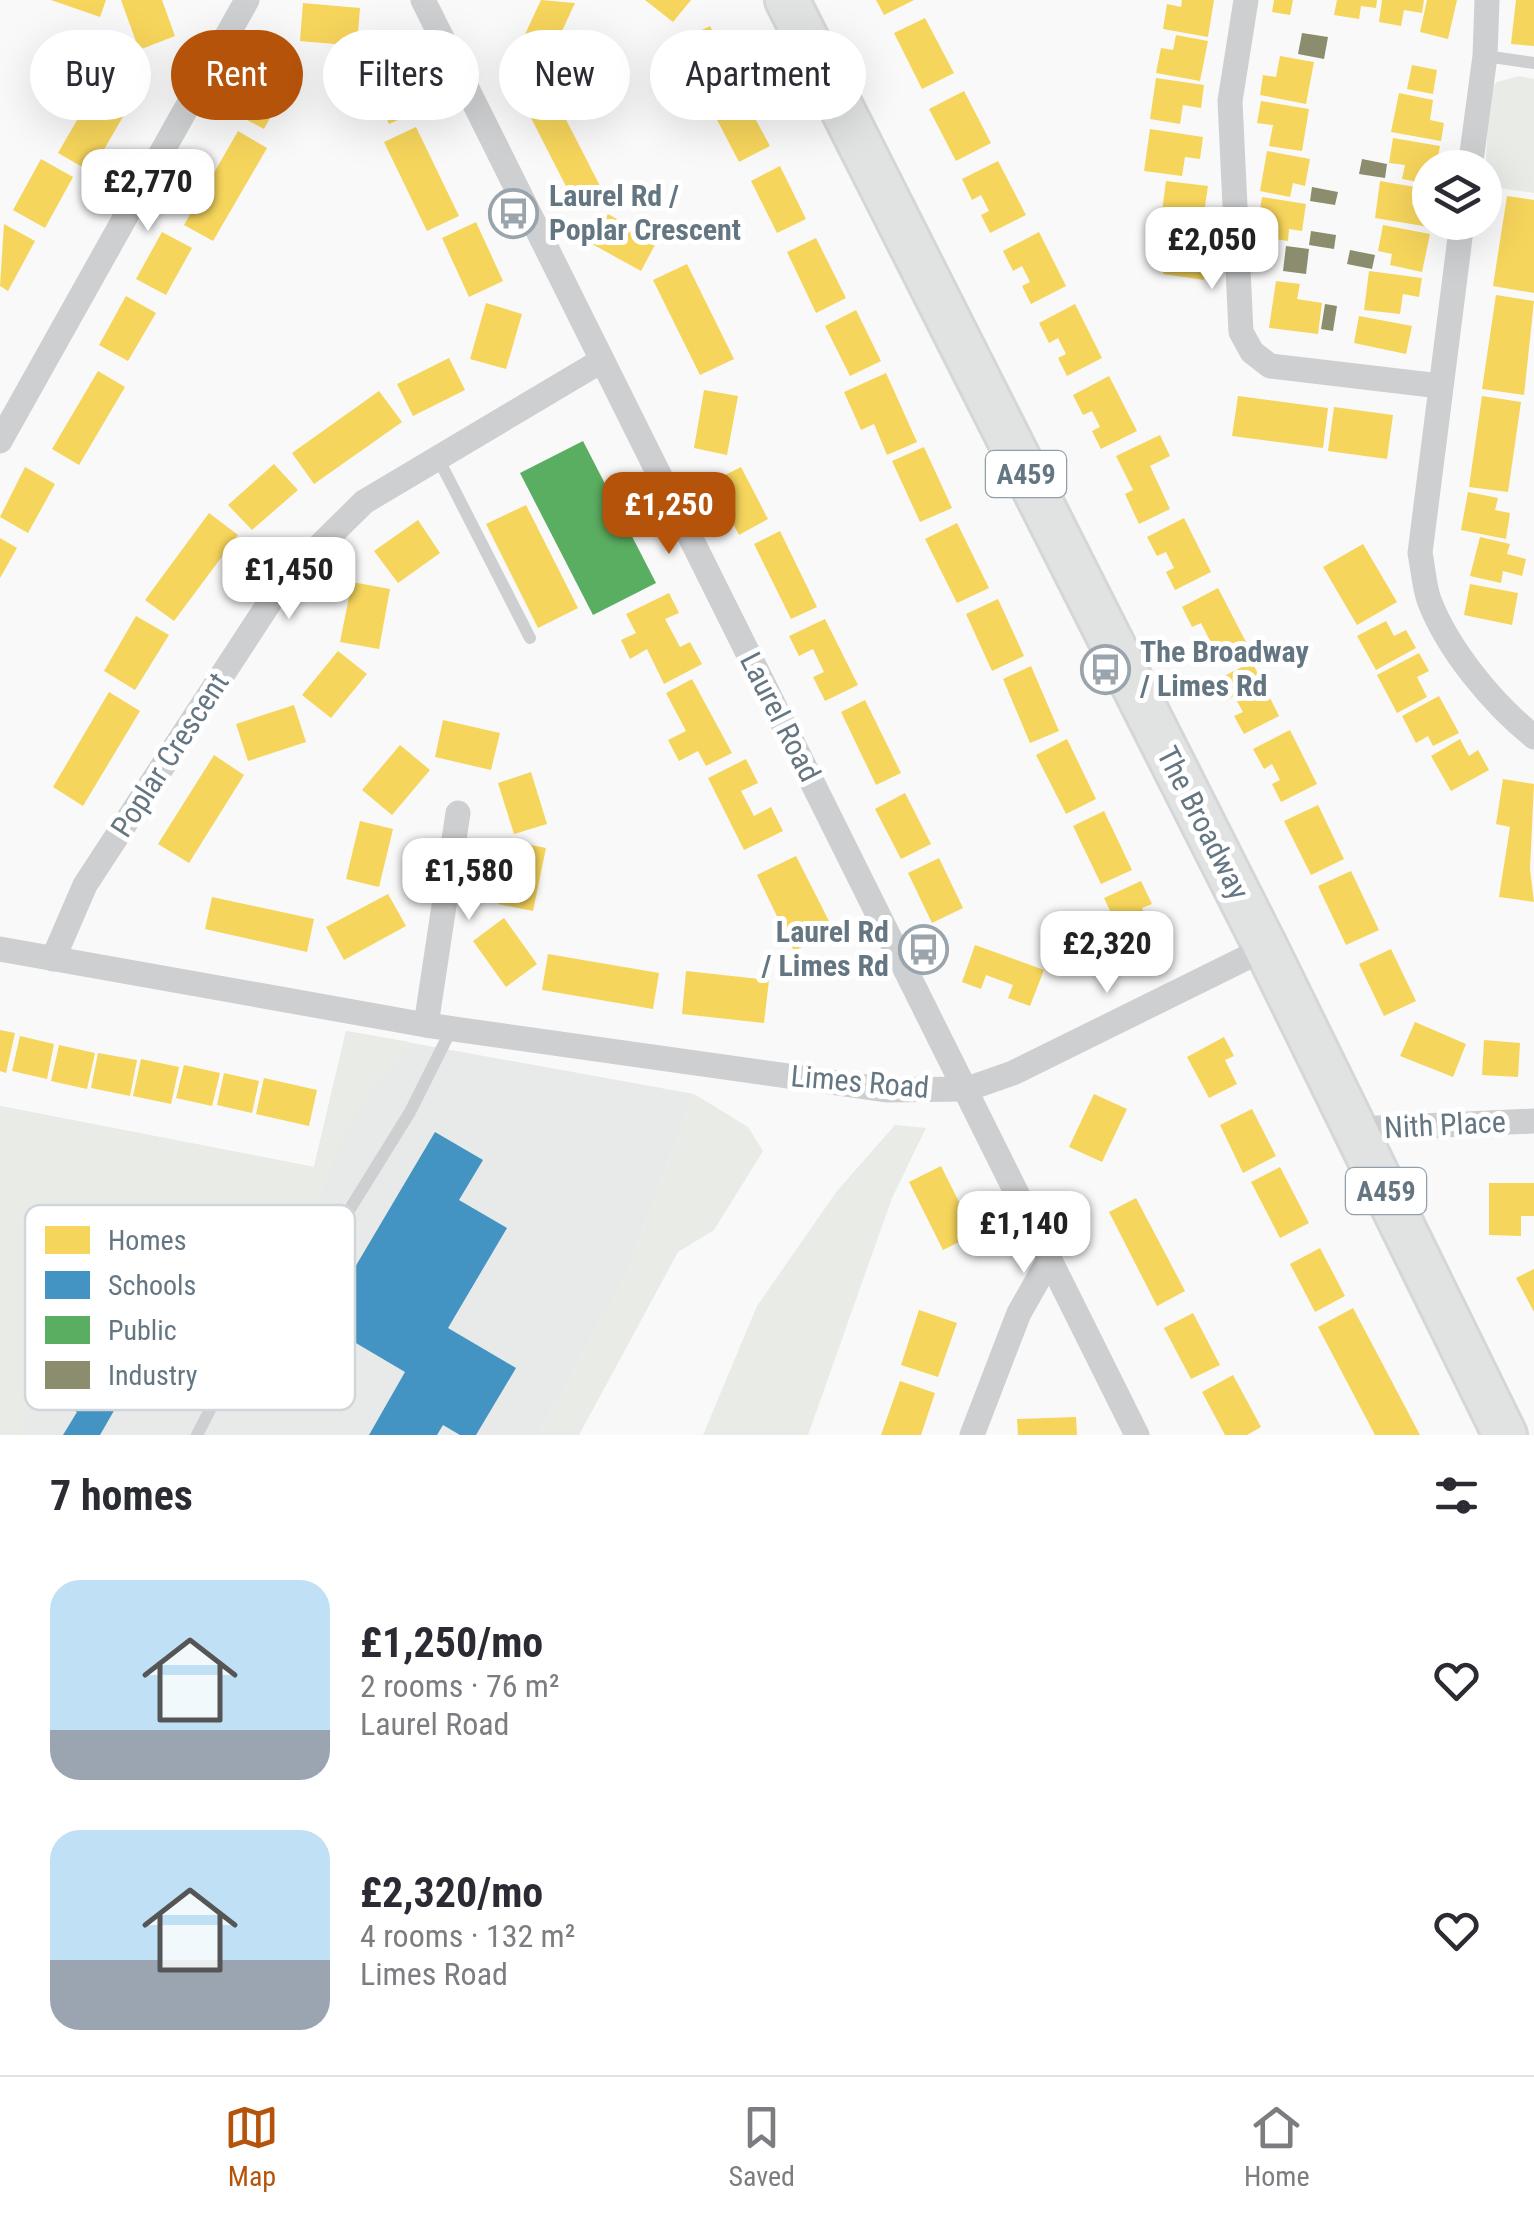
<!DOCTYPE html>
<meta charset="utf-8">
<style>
body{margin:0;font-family:"Roboto Condensed",sans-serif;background:#f2f2f3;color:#2b2b33;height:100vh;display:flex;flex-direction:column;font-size:38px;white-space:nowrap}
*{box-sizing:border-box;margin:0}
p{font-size:32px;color:#7c7c81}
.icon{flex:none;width:55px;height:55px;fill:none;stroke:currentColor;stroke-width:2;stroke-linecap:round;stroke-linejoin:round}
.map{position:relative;height:1435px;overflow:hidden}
.sheet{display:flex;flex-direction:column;background:#fff;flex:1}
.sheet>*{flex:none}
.hud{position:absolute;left:30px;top:30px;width:1000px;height:90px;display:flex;gap:20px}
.controls{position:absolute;left:1412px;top:150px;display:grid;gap:20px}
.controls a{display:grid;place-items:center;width:90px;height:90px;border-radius:50%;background:#fff;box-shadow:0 10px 40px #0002;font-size:50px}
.price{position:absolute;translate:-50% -85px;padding:0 22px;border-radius:20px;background:#fff;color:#222;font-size:32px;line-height:65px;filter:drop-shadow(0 2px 5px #0008)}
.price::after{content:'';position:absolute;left:50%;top:60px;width:30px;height:22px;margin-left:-15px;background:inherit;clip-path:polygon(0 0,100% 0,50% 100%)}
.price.on{background:#b45309;color:#fff}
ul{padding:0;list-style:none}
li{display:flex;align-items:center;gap:30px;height:250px;padding:0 50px}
li span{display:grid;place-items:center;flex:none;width:280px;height:200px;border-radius:30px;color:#555}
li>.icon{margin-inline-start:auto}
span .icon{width:120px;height:120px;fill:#fffc;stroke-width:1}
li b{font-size:42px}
h2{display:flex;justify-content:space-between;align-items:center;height:120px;padding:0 50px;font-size:42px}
.chip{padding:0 35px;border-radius:45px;background:#fff;box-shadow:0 10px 40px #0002;font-size:35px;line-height:90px}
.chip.on{background:#b45309;color:#fff}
.dock{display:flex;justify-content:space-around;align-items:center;height:140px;border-top:2px solid #e1e1e2;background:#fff;font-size:28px;color:#7c7c81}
.dock a{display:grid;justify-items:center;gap:5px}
.dock .on{color:#b45309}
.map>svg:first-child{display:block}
.built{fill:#e8e9e9}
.green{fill:#e8ebe6}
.homes{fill:#f6d55c}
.schools{fill:#4393c3}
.public{fill:#5aae61}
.industry{fill:#8c8c6e}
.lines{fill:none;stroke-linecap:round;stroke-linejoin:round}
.primary-casing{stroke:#d5d6d7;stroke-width:48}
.lane{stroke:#cecfd0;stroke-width:12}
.street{stroke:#cecfd0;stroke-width:25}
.primary{stroke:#e1e2e2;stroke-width:42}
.labels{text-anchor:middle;stroke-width:10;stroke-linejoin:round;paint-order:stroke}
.shield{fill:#fff;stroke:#939fa8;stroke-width:2.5}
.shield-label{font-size:28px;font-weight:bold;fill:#657683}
.poi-label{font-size:30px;font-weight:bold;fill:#657683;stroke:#fff;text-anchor:start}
.street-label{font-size:30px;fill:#657683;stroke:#fff}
.key{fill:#fff;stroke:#d1d6da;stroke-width:2.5}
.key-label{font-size:28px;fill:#657683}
</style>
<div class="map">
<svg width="1534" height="1435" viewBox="0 0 1534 1435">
<rect width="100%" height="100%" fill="#f9f9f9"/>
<polygon class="built" points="346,1031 694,1094 626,1275 538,1435 0,1435 0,1106 314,1167"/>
<g class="green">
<polygon points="1519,76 1534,79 1534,193 1485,186 1489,91 1497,82"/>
<path d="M346,1031L410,1042C389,1071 364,1100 347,1131C331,1161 324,1194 309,1224C290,1264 240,1281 201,1291L98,1237L48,1316L52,1341L22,1435H0V1106L314,1167Z"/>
<polygon points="694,1094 748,1127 763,1151 714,1230 678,1252 579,1435 538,1435 626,1275"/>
<polygon points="895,1125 926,1128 892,1198 808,1435 703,1435 757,1306 837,1191"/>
</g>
<g class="homes">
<polygon points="51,0 106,0 100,17"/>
<polygon points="121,0 162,0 175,36 139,50"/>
<polygon points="541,0 575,3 535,89 506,75"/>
<polygon points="645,0 691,0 673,22"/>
<polygon points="876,0 914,0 884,15"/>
<polygon points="1182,0 1214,0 1208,37 1163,29 1167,4 1181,7"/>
<polygon points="1274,0 1293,0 1290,15 1272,12"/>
<polygon points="1337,0 1377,0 1376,8 1361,6 1359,19 1334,15"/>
<polygon points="1382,0 1424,0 1422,13 1404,10 1401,26 1379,22"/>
<polygon points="1427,0 1457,0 1448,39 1420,32"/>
<polygon points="1516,0 1534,0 1534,46 1511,44"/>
<polygon points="303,3 360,8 357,46 300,41"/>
<polygon points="925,18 954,73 922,89 894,33"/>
<polygon points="710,26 736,77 707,92 681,40"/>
<polygon points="1176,35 1208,41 1200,81 1156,73 1161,48 1173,50"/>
<polygon points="1280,56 1314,62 1306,104 1260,95 1263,75 1276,77"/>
<polygon points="396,57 420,110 389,124 365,72"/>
<polygon points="113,58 146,77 91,172 58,153"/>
<polygon points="260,61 292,78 264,129 232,112"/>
<polygon points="1412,65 1437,70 1433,94 1407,89"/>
<polygon points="1156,78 1204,85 1201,108 1183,105 1180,124 1150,119"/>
<polygon points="964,91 991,143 956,161 929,109"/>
<polygon points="1399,93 1433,100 1430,120 1444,123 1441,141 1391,132"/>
<polygon points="743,96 770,146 739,162 713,112"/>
<polygon points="1261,101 1309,109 1302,151 1269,146 1273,125 1257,123"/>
<polygon points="557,102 600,186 573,200 530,116"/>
<polygon points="416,127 459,216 427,231 384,142"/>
<polygon points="1150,129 1203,137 1200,159 1185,157 1182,176 1144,171"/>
<polygon points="238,131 267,148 213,241 184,225"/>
<polygon points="1393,138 1440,146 1436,168 1430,168 1430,184 1402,179 1405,165 1389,163"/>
<polygon points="1267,151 1310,159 1305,186 1293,183 1290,197 1260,191"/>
<polygon points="41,159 73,177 45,228 13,210"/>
<polygon points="998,161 1026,215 990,233 981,215 989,211 981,195 972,200 962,179"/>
<polygon points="780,166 806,219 777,233 751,181"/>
<polygon points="1166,181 1208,186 1201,233 1210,234 1204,280 1163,274 1169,228 1160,227"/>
<polygon points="1380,181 1415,187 1412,205 1430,208 1429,227 1375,218"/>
<polygon points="1507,196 1534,200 1534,293 1493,286"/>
<polygon points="1262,197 1306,204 1302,231 1289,229 1288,241 1256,236"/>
<polygon points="608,214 657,241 641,271 592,244"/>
<polygon points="476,222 503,281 469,297 442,238"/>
<polygon points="4,224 35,241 8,291 0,286"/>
<polygon points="1383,225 1430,234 1422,272 1390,265 1392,254 1378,251"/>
<polygon points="162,232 192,248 166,295 136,279"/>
<polygon points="1039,232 1066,286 1031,304 1022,286 1030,282 1022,266 1013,271 1003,251"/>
<polygon points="816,238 846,298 816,313 787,252"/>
<polygon points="687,264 734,359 700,375 653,280"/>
<polygon points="1369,271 1422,278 1419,297 1403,294 1400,314 1364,310"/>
<polygon points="1276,281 1300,284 1297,299 1322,303 1318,334 1269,328"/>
<polygon points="1496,295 1534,301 1524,395 1482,389"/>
<polygon points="126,296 156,313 128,361 99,345"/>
<polygon points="486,303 522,314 506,369 470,359"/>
<polygon points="1075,304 1102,358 1067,376 1058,358 1066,354 1058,338 1049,343 1039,323"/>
<polygon points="856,310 881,361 850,376 825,326"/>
<polygon points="1359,316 1412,326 1406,354 1354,343"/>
<polygon points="449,358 465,390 413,416 397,384"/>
<polygon points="98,371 125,387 79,465 52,449"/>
<polygon points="886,373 917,442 887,455 874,424 861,430 844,392"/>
<polygon points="1109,376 1137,431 1101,449 1092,431 1100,427 1092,411 1083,415 1073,395"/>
<polygon points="704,390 738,396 727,455 694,448"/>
<polygon points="379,391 402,422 314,484 292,453"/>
<polygon points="1238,396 1328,408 1323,448 1232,436"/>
<polygon points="1482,396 1521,402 1508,492 1469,487"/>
<polygon points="1334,407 1393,415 1387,459 1328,451"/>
<polygon points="1160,435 1170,456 1150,466 1170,509 1139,524 1125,494 1133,490 1116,456"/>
<polygon points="924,447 952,508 920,522 892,461"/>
<polygon points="274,464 298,490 252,530 228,505"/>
<polygon points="25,467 55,484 28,533 0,517"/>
<polygon points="741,467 768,519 739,535 711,482"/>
<polygon points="1468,492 1498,498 1495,510 1510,513 1506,539 1461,530"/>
<polygon points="526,505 578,608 538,628 486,524"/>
<polygon points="209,513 238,535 174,621 145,600"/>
<polygon points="1184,518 1211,572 1175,590 1166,572 1174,568 1166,552 1157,556 1147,537"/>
<polygon points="418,520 440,553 398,583 374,551"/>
<polygon points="957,523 989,588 957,603 925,539"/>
<polygon points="780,531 817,607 791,619 754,544"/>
<polygon points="1480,537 1510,544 1507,554 1526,559 1522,576 1503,571 1501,583 1470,576"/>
<polygon points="0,538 17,548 0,578"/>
<polygon points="1363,544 1397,602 1357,625 1323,567"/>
<polygon points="352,582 390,589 379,649 340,642"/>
<polygon points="1470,584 1518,593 1512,625 1464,615"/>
<polygon points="1218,588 1246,642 1210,661 1201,643 1209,639 1201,623 1192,627 1182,607"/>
<polygon points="669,593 679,613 665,619 680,647 690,642 702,664 664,684 647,649 630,659 621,640 636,633 626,614"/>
<polygon points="998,599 1024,656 992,671 966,614"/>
<polygon points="136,616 169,635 135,690 104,671"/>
<polygon points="825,619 858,685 825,701 813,677 824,672 813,649 799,656 789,636"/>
<polygon points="1386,621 1394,636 1406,630 1416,648 1376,670 1357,636"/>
<polygon points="338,651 367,674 331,718 302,695"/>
<polygon points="1419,653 1429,671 1417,677 1427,697 1397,713 1377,675"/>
<polygon points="1252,662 1279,716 1244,734 1234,716 1243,712 1234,696 1226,701 1216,680"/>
<polygon points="1031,666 1059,731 1030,743 1003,679"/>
<polygon points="692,679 732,753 706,766 698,751 679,761 668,740 686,731 666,693"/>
<polygon points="109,692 140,711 83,806 53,787"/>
<polygon points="1439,696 1459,733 1433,746 1428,736 1416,743 1402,716"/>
<polygon points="865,700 901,773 876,785 841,712"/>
<polygon points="294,705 306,742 248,761 236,724"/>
<polygon points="443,720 500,733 491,770 435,757"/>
<polygon points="1290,730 1317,784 1281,802 1272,784 1280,780 1272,764 1264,769 1253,749"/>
<polygon points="1067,739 1096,799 1066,814 1036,755"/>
<polygon points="1460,739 1469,756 1478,750 1489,770 1451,791 1431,756"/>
<polygon points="400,745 430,770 392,815 362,790"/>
<polygon points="214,755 244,775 189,863 158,844"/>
<polygon points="746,759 758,783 741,791 754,816 771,807 783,831 744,850 708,778"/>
<polygon points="531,772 547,824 514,834 498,783"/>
<polygon points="1503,779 1534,784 1530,869 1534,902 1499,897 1510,827 1496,824"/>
<polygon points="905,793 931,844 901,859 875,809"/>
<polygon points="1318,805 1344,859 1311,875 1284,821"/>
<polygon points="1104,811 1132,870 1101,884 1073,826"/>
<polygon points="360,821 393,829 379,887 346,879"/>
<polygon points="511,841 546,848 533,911 498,904"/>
<polygon points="796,856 834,931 794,951 757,875"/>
<polygon points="939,858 963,908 932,923 908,873"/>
<polygon points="1351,871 1379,930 1346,945 1318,886"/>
<polygon points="1141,881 1152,904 1142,908 1156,938 1129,951 1104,898"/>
<polygon points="388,894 406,926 344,960 326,927"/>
<polygon points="212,897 314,919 307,952 205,929"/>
<polygon points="504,918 537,964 506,987 473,941"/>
<polygon points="975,945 1044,970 1030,1006 1008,998 1013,985 986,975 981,989 962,982"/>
<polygon points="1391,949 1416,1001 1384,1016 1359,964"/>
<polygon points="548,954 659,973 653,1009 542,990"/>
<polygon points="686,971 769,980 764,1023 682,1014"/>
<polygon points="1415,1022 1466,1044 1453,1077 1400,1056"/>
<polygon points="0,1030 15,1033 6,1073 0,1071"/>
<polygon points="20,1036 54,1044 47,1079 12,1071"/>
<polygon points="1224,1037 1234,1056 1225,1060 1237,1084 1209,1098 1187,1057"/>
<polygon points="1484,1040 1520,1043 1518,1077 1482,1075"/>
<polygon points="59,1045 95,1053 87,1089 51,1081"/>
<polygon points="98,1053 137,1060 130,1096 91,1088"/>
<polygon points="141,1059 179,1067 171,1104 133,1096"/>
<polygon points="184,1065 220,1073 212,1106 176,1098"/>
<polygon points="224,1073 259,1081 252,1113 217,1105"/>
<polygon points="264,1078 317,1090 309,1126 256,1114"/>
<polygon points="1094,1094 1127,1109 1102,1162 1069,1147"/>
<polygon points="1252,1109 1276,1156 1243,1173 1220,1125"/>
<polygon points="941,1166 975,1234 943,1250 909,1182"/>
<polygon points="1280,1167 1309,1223 1280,1238 1251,1182"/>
<polygon points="1489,1183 1534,1183 1534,1216 1521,1216 1521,1236 1489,1235"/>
<polygon points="1136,1198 1185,1291 1157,1306 1109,1212"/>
<polygon points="1320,1248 1345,1296 1315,1312 1290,1264"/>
<polygon points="1534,1269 1534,1312 1516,1278"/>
<polygon points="1353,1308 1390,1378 1420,1435 1375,1435 1318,1327"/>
<polygon points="919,1310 957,1323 938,1377 901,1365"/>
<polygon points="1193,1313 1220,1365 1191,1379 1164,1328"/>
<polygon points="1233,1375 1261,1427 1247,1435 1225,1435 1202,1392"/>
<polygon points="900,1381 935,1393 921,1435 881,1435"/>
<polygon points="1076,1417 1077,1435 1018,1435 1017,1419"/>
</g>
<g class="schools">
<polygon points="435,1132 483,1160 459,1200 507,1228 448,1328 516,1368 476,1435 460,1435 443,1425 437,1435 369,1435 405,1372 322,1323"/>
<polygon points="87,1364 127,1388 100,1435 63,1435 77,1412 64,1405"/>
</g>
<polygon class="public" points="583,441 656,583 593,615 520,473"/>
<g class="industry">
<polygon points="1302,33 1328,37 1324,59 1298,54"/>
<polygon points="1362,159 1387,164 1385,178 1359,174"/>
<polygon points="1312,187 1338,192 1335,205 1310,201"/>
<polygon points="1311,231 1336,235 1334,249 1309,245"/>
<polygon points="1286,246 1309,249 1306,274 1283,271"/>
<polygon points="1350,250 1375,255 1372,269 1347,264"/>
<polygon points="1325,304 1337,306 1333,331 1321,329"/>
</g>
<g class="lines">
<defs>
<polyline id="primary" points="787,0 1266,948 1505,1435"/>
</defs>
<use href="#primary" class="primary-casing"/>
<g class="lane">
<polyline points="1485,56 1534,63"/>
<polyline points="438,458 530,638"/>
<path d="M197,1435C220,1392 277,1265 322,1254L410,1112L452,1028"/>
</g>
<g class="street">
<polyline points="423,0 1137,1435"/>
<polyline points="1246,0 1230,101 1241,332 1252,352 1270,366 1440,386"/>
<polyline points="1470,168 1485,56 1487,0"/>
<path d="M1462,222L1420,553C1423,568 1424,585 1429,600C1448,650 1493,704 1534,737"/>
<polyline points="0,441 247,0"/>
<polyline points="0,949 426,1025 888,1090 967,1089 1013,1073 1266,948"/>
<polyline points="53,959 85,885 283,582 364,502 601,361"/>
<polyline points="426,1025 458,813"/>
<polyline points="1356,1129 1534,1121"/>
<polyline points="972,1435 1019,1313 1048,1262"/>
</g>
<use href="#primary" class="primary"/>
</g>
<defs>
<symbol id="bus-ring" viewBox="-11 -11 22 22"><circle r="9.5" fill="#fff" stroke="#99a4ac" stroke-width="1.5"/><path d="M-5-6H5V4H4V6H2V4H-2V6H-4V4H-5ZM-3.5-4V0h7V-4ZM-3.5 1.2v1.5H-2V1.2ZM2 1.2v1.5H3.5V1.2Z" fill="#99a4ac"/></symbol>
</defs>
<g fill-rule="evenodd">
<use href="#bus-ring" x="486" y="186" width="55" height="55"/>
<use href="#bus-ring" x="1078" y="642" width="55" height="55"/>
<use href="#bus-ring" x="896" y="922" width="55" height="55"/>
</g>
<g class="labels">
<g class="shield">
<rect x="986" y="451" width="80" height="46" rx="8"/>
<rect x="1346" y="1168" width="80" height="46" rx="8"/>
</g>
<g class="shield-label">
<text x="1026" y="484">A459</text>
<text x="1386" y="1201">A459</text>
</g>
<g class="poi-label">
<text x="549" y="206">Laurel Rd /<tspan x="549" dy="34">Poplar Crescent</tspan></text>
<text x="1140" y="662">The Broadway<tspan x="1140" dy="34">/ Limes Rd</tspan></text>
<text x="889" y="942" text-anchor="end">Laurel Rd<tspan x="889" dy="34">/ Limes Rd</tspan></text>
</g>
<g class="street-label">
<text transform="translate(780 717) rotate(63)" y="10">Laurel Road</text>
<text transform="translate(170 755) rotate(-57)" y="10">Poplar Crescent</text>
<text transform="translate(1203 823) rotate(63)" y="10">The Broadway</text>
<text transform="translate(860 1082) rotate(5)" y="10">Limes Road</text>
<text transform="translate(1445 1125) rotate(-3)" y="10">Nith Place</text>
</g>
</g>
<rect x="25" y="1205" width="330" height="205" rx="15" class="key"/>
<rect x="45" y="1226" width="45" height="28" fill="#f6d55c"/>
<rect x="45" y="1271" width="45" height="28" fill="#4393c3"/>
<rect x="45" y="1316" width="45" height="28" fill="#5aae61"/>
<rect x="45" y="1361" width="45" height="28" fill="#8c8c6e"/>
<g class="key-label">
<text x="108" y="1250">Homes</text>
<text x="108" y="1295">Schools</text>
<text x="108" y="1340">Public</text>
<text x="108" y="1385">Industry</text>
</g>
</svg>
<div class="controls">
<a><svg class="icon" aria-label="layers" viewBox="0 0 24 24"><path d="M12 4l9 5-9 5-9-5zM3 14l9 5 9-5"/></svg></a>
</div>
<b class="price" style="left:148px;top:234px">£2,770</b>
<b class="price" style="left:1212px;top:292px">£2,050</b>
<b class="price on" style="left:669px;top:557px">£1,250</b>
<b class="price" style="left:289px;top:622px">£1,450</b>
<b class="price" style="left:469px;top:923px">£1,580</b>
<b class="price" style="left:1107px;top:996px">£2,320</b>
<b class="price" style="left:1024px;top:1276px">£1,140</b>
<div class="hud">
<a class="chip">Buy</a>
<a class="chip on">Rent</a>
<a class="chip">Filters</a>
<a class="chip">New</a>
<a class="chip">Apartment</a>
</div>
</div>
<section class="sheet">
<h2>7 homes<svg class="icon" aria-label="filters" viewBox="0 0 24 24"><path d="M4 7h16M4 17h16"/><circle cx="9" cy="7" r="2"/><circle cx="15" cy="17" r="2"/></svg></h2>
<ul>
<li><span style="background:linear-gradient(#bfe0f5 75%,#9aa5b1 0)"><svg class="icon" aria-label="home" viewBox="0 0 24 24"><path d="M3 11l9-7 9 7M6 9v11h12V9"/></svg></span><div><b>£1,250/mo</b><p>2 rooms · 76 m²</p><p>Laurel Road</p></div><svg class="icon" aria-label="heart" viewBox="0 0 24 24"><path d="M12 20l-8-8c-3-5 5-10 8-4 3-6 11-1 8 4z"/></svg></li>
<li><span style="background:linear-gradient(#bfe0f5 65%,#9aa5b1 0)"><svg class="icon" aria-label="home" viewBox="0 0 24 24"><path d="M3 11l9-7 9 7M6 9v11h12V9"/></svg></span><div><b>£2,320/mo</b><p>4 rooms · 132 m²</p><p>Limes Road</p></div><svg class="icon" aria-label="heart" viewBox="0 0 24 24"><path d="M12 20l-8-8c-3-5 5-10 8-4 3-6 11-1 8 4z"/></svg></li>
</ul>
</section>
<nav class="dock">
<a class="on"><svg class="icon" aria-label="map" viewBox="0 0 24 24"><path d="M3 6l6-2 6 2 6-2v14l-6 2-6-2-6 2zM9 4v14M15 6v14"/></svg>Map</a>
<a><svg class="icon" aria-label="saved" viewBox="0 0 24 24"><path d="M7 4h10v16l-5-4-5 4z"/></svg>Saved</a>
<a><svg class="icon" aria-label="home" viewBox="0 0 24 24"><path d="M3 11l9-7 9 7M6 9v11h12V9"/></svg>Home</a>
</nav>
